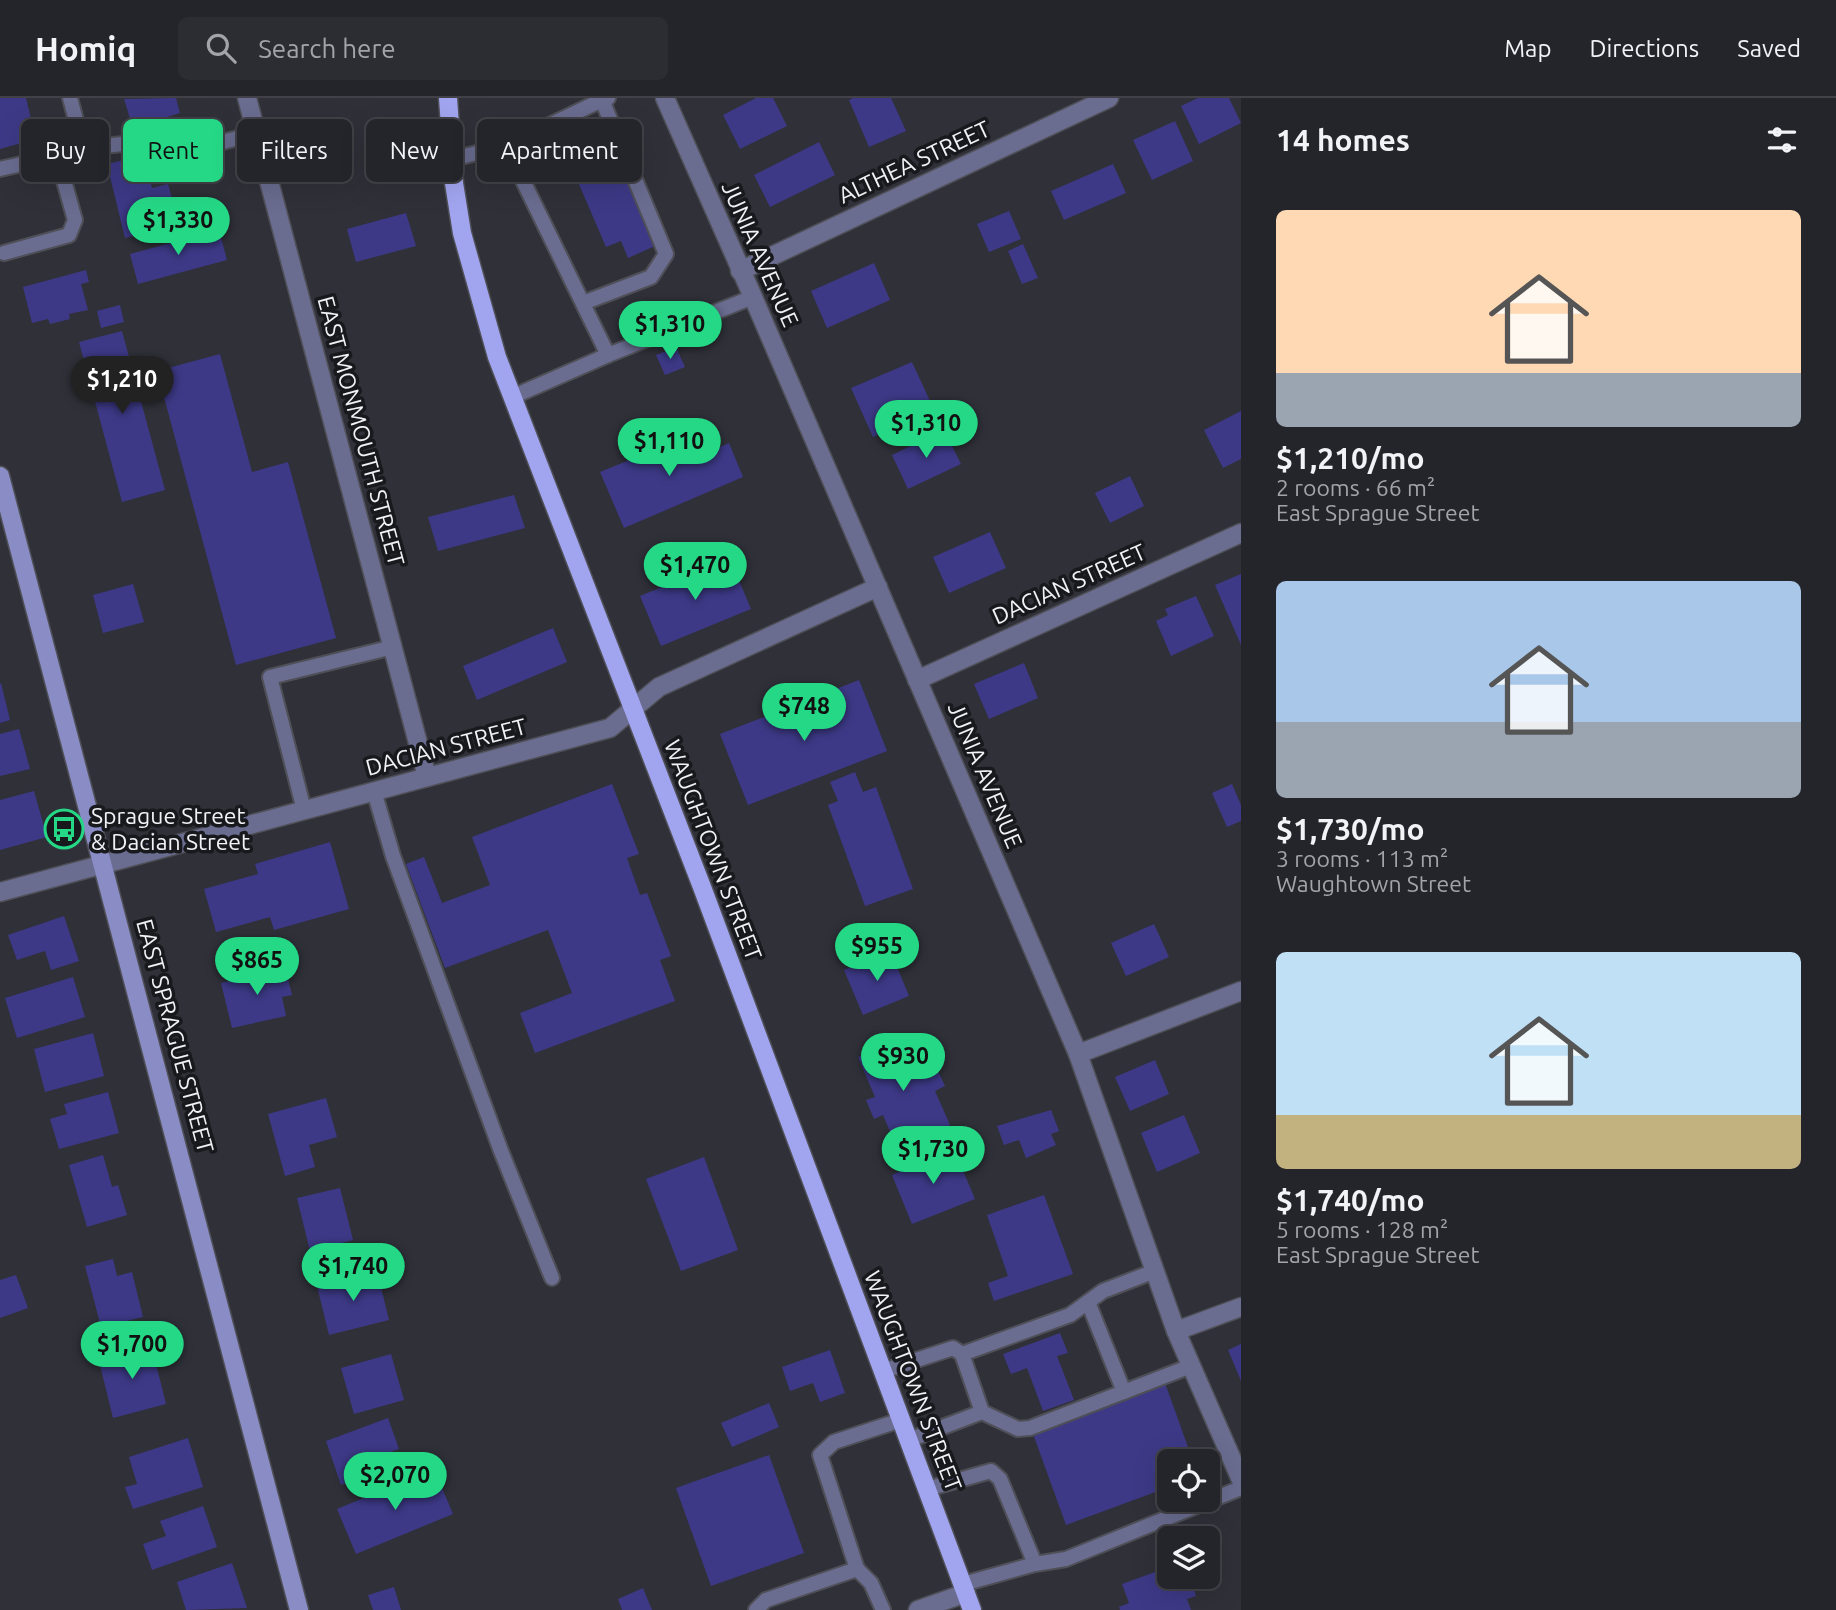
<!DOCTYPE html>
<meta charset="utf-8">
<style>
body{margin:0;font-family:Ubuntu,sans-serif;background:#2c2c33;color:#f1f3f6;height:100vh;display:flex;flex-direction:column;font-size:26px;white-space:nowrap}
*{box-sizing:border-box;margin:0}
p{font-size:23px;color:#a3a4a9}
.icon{flex:none;width:38px;height:38px;fill:none;stroke:currentColor;stroke-width:2;stroke-linecap:round;stroke-linejoin:round}
.map{position:relative;flex:1;overflow:hidden}
.sheet{display:flex;flex-direction:column;background:#24242b;width:595px}
.sheet>*{flex:none}
.top-card{position:absolute;left:21px;top:21px;width:665px;height:63px;display:flex;gap:14px}
.buttons{position:absolute;left:1157px;top:1351px;display:grid;gap:14px}
.buttons a{display:grid;place-items:center;width:63px;height:63px;border-radius:10px;background:#24242b;box-shadow:0 7px 28px #0002,0 0 0 2px #414147;font-size:35px}
.price{position:absolute;translate:-50% -60px;padding:0 16px;border-radius:24px;background:#25d886;color:#111;font-size:23px;line-height:46px;filter:drop-shadow(0 2px 4px #0008)}
.price::after{content:'';position:absolute;left:50%;top:42px;width:21px;height:16px;margin-left:-10px;background:inherit;clip-path:polygon(0 0,100% 0,50% 100%)}
.price.on{background:#222;color:#fff}
ul{padding:0;list-style:none}
li{display:grid;align-content:center;gap:14px;height:371px;padding:0 35px}
li span{display:grid;place-items:center;height:217px;border-radius:10px;color:#555}
li>.icon{margin-inline-start:auto}
span .icon{width:126px;height:126px;fill:#fffc;stroke-width:1}
li b{font-size:30px}
h2{display:flex;justify-content:space-between;align-items:center;height:84px;padding:0 35px;font-size:30px}
.pill{padding:0 24px;border-radius:10px;background:#24242b;box-shadow:0 7px 28px #0002,0 0 0 2px #414147;font-size:24px;line-height:63px}
.pill.on{background:#25d886;color:#111}
header{display:flex;align-items:center;gap:42px;box-sizing:border-box;height:98px;padding:0 35px;background:#24242b;border-bottom:2px solid #414147}
header strong{font-size:33px}
nav{display:flex;gap:38px;margin-inline-start:auto;font-size:24px}
.search{width:490px;height:63px;background:#2c2c33;display:flex;align-items:center;gap:18px;box-sizing:border-box;padding:0 24px;border-radius:10px;color:#a3a4a9;font-size:26px}
main{display:flex;flex:1;min-height:0}
.map>svg:first-child{display:block}
.building{fill:#3d3986}
.lines{fill:none;stroke-linecap:round;stroke-linejoin:round}
.lane-casing{stroke:#4f4f57;stroke-width:18}
.street-casing{stroke:#4f4f57;stroke-width:21}
.secondary-casing{stroke:#4f4f57;stroke-width:21}
.primary-casing{stroke:#4f4f57;stroke-width:21}
.lane{stroke:#6a6c90;stroke-width:14}
.street{stroke:#6a6c90;stroke-width:18}
.secondary{stroke:#898cc5;stroke-width:18}
.primary{stroke:#a1a5ef;stroke-width:18}
.labels{text-anchor:middle;stroke-width:7;stroke-linejoin:round;paint-order:stroke}
.street-label{font-size:23px;fill:#f1f2f7;stroke:#18191c}
.poi-label{font-size:23px;fill:#f1f2f7;stroke:#18191c;text-anchor:start}
</style>
<header>
<strong>Homiq</strong>
<div class="search"><svg class="icon" aria-label="search" viewBox="0 0 24 24"><circle cx="10" cy="10" r="6"/><path d="M15 15l6 6"/></svg>Search here</div>
<nav><a>Map</a><a>Directions</a><a>Saved</a></nav>
</header>
<main>
<div class="map">
<svg width="1241" height="1512" viewBox="0 0 1241 1512">
<rect width="100%" height="100%" fill="#303039"/>
<g class="building">
<polygon points="0,0 26,0 36,41 0,51"/>
<polygon points="176,0 180,15 133,30 124,1"/>
<polygon points="756,0 773,0 787,28 740,51 723,17"/>
<polygon points="853,0 891,0 906,33 869,49 849,2"/>
<polygon points="1198,0 1229,0 1241,25 1199,46 1181,8"/>
<polygon points="1175,23 1193,63 1152,82 1133,42"/>
<polygon points="605,31 655,148 628,160 621,143 606,149 563,49"/>
<polygon points="819,44 835,77 770,109 754,77"/>
<polygon points="144,57 152,90 168,86 176,115 160,119 163,130 125,140 107,66"/>
<polygon points="1113,66 1126,95 1064,122 1051,93"/>
<polygon points="1009,113 1021,141 989,154 977,126"/>
<polygon points="406,115 416,148 356,164 347,131"/>
<polygon points="219,132 227,162 138,186 130,156"/>
<polygon points="1023,146 1038,180 1022,186 1008,153"/>
<polygon points="874,165 890,202 827,230 811,193"/>
<polygon points="86,172 89,184 81,186 88,212 69,216 70,221 50,226 48,221 32,225 23,189"/>
<polygon points="120,207 124,224 101,230 97,213"/>
<polygon points="122,233 165,392 122,404 79,244"/>
<polygon points="676,249 685,269 665,277 656,257"/>
<polygon points="220,256 252,374 288,364 336,540 236,567 157,273"/>
<polygon points="912,264 930,303 895,318 900,327 873,339 851,290"/>
<polygon points="1241,313 1241,361 1223,370 1204,332"/>
<polygon points="944,332 961,366 908,391 892,357"/>
<polygon points="700,333 708,354 729,345 743,379 624,430 600,374"/>
<polygon points="1130,378 1144,408 1110,425 1095,395"/>
<polygon points="514,397 525,430 438,453 428,419"/>
<polygon points="990,434 1006,470 949,495 933,459"/>
<polygon points="730,461 751,511 661,548 640,498"/>
<polygon points="1241,476 1241,547 1215,487"/>
<polygon points="133,486 144,524 103,535 93,497"/>
<polygon points="1196,498 1214,538 1171,558 1156,523 1168,517 1165,511"/>
<polygon points="553,530 567,564 477,602 463,568"/>
<polygon points="1024,565 1038,600 989,621 974,586"/>
<polygon points="859,582 887,653 748,707 720,636"/>
<polygon points="1,585 10,622 0,625 0,586"/>
<polygon points="19,631 30,671 0,678 0,636"/>
<polygon points="855,674 863,694 876,689 913,791 865,808 828,707 838,703 830,684"/>
<polygon points="612,686 639,756 627,760 640,797 647,795 671,858 660,862 675,903 535,955 520,915 572,895 548,832 445,870 406,766 424,759 442,805 490,787 472,739"/>
<polygon points="1232,686 1241,707 1241,723 1227,729 1212,695"/>
<polygon points="34,693 47,739 0,752 0,702"/>
<polygon points="330,744 349,811 274,832 270,819 216,834 204,791 258,776 255,766"/>
<polygon points="64,818 79,863 51,872 45,853 17,862 8,837"/>
<polygon points="1154,826 1169,859 1126,878 1111,845"/>
<polygon points="890,852 909,898 863,917 844,872"/>
<polygon points="285,869 292,897 282,899 286,918 232,930 221,885"/>
<polygon points="73,879 85,919 17,940 5,900"/>
<polygon points="93,935 104,978 45,994 34,951"/>
<polygon points="904,939 922,979 938,973 945,988 935,993 950,1027 897,1050 883,1017 874,1021 866,1002 875,999 858,959"/>
<polygon points="1155,962 1169,996 1130,1013 1115,979"/>
<polygon points="108,994 119,1035 59,1051 50,1021 67,1016 64,1006"/>
<polygon points="326,1000 337,1039 309,1047 315,1069 285,1078 268,1016"/>
<polygon points="1051,1012 1059,1033 1051,1036 1056,1047 1026,1060 1019,1042 1004,1047 997,1028"/>
<polygon points="1184,1017 1200,1055 1157,1074 1141,1035"/>
<polygon points="953,1049 975,1101 912,1126 892,1077"/>
<polygon points="103,1057 112,1089 118,1087 127,1117 87,1129 69,1067"/>
<polygon points="704,1059 738,1152 681,1173 646,1081"/>
<polygon points="340,1090 353,1142 310,1153 297,1100"/>
<polygon points="1044,1097 1073,1176 994,1203 988,1185 1008,1178 987,1117"/>
<polygon points="113,1161 117,1178 132,1174 143,1219 101,1229 85,1168"/>
<polygon points="377,1173 389,1222 329,1237 317,1188"/>
<polygon points="16,1177 28,1210 0,1220 0,1182"/>
<polygon points="1060,1235 1068,1255 1057,1258 1074,1302 1043,1313 1027,1270 1011,1276 1003,1256"/>
<polygon points="151,1246 166,1306 113,1320 98,1259"/>
<polygon points="1241,1246 1241,1283 1228,1252"/>
<polygon points="830,1252 845,1295 820,1304 813,1285 790,1293 782,1269"/>
<polygon points="391,1256 404,1302 354,1316 341,1270"/>
<polygon points="1165,1285 1193,1363 1169,1363 1169,1389 1066,1427 1032,1333"/>
<polygon points="769,1305 779,1329 732,1349 721,1325"/>
<polygon points="388,1320 399,1351 376,1359 381,1373 341,1387 326,1343"/>
<polygon points="188,1340 203,1389 133,1411 125,1389 137,1386 129,1359"/>
<polygon points="769,1357 804,1455 711,1488 676,1390"/>
<polygon points="434,1371 453,1416 356,1456 337,1411"/>
<polygon points="203,1408 217,1449 152,1472 143,1446 166,1438 160,1423"/>
<polygon points="232,1465 247,1510 186,1512 177,1484"/>
<polygon points="1169,1469 1169,1479 1189,1479 1196,1498 1187,1501 1191,1512 1120,1512 1119,1509 1129,1505 1122,1486"/>
<polygon points="394,1489 401,1512 373,1512 368,1497"/>
<polygon points="643,1490 652,1512 622,1512 618,1501"/>
</g>
<g class="lines">
<defs>
<g id="lane">
<polyline points="506,48 602,2"/>
<path d="M84,52C118,46 133,39 162,60L257,35"/>
<polyline points="452,61 506,48 608,257 753,199"/>
<polyline points="0,71 84,52 70,0"/>
<polyline points="4,155 69,137 75,122 57,58"/>
<polyline points="583,205 651,179 666,156 602,2 608,0"/>
<polyline points="512,299 608,257"/>
<polyline points="374,693 393,758 501,1053 552,1180"/>
<polyline points="304,712 270,579 393,549"/>
<polyline points="1088,1204 1124,1294"/>
<polyline points="962,1256 1070,1217 1103,1193 1155,1173"/>
<polyline points="883,1273 953,1250 962,1256 982,1314 1018,1331 1030,1330 1191,1268"/>
<polyline points="909,1342 982,1314"/>
<polyline points="927,1391 991,1373 1000,1381 1035,1466"/>
<polyline points="857,1471 820,1357 834,1344 901,1322"/>
<polyline points="963,1486 1035,1466 1066,1461 1241,1390"/>
<polyline points="756,1512 766,1502 857,1471 871,1485 883,1512"/>
</g>
<g id="street">
<polyline points="247,0 427,679"/>
<polyline points="665,0 753,199 1078,956 1176,1233 1241,1382"/>
<polyline points="740,173 1109,0"/>
<polyline points="917,582 1241,435"/>
<polyline points="0,794 610,630 659,589 878,489"/>
<polyline points="1078,956 1241,893"/>
<polyline points="1176,1233 1241,1209"/>
<polyline points="918,1512 966,1495"/>
</g>
<polyline id="secondary" points="0,378 299,1512"/>
<polyline id="primary" points="448,0 454,85 462,135 497,259 702,789 972,1512"/>
</defs>
<use href="#lane" class="lane-casing"/>
<use href="#street" class="street-casing"/>
<use href="#secondary" class="secondary-casing"/>
<use href="#primary" class="primary-casing"/>
<use href="#lane" class="lane"/>
<use href="#street" class="street"/>
<use href="#secondary" class="secondary"/>
<use href="#primary" class="primary"/>
</g>
<defs>
<symbol id="bus-ring" viewBox="-11 -11 22 22"><circle r="9.5" fill="#18191c" stroke="#25d886" stroke-width="1.5"/><path d="M-5-6H5V4H4V6H2V4H-2V6H-4V4H-5ZM-3.5-4V0h7V-4ZM-3.5 1.2v1.5H-2V1.2ZM2 1.2v1.5H3.5V1.2Z" fill="#25d886"/></symbol>
</defs>
<g fill-rule="evenodd">
<use href="#bus-ring" x="42" y="709" width="44" height="44"/>
</g>
<g class="labels">
<g class="street-label">
<text transform="translate(914 64) rotate(-25)" y="8">ALTHEA STREET</text>
<text transform="translate(760 156) rotate(66)" y="8">JUNIA AVENUE</text>
<text transform="translate(361 333) rotate(75)" y="8">EAST MONMOUTH STREET</text>
<text transform="translate(1069 486) rotate(-24)" y="8">DACIAN STREET</text>
<text transform="translate(446 649) rotate(-15)" y="8">DACIAN STREET</text>
<text transform="translate(985 677) rotate(67)" y="8">JUNIA AVENUE</text>
<text transform="translate(713 752) rotate(69)" y="8">WAUGHTOWN STREET</text>
<text transform="translate(175 938) rotate(75)" y="8">EAST SPRAGUE STREET</text>
<text transform="translate(913 1283) rotate(69)" y="8">WAUGHTOWN STREET</text>
</g>
<g class="poi-label">
<text x="91" y="726">Sprague Street<tspan x="91" dy="26">&amp; Dacian Street</tspan></text>
</g>
</g>
</svg>
<div class="buttons">
<a><svg class="icon" aria-label="locate" viewBox="0 0 24 24"><circle cx="12" cy="12" r="6"/><path d="M12 2v4M12 18v4M2 12h4M18 12h4"/></svg></a>
<a><svg class="icon" aria-label="layers" viewBox="0 0 24 24"><path d="M12 4l9 5-9 5-9-5zM3 14l9 5 9-5"/></svg></a>
</div>
<b class="price" style="left:178px;top:159px">$1,330</b>
<b class="price" style="left:670px;top:263px">$1,310</b>
<b class="price on" style="left:122px;top:318px">$1,210</b>
<b class="price" style="left:926px;top:362px">$1,310</b>
<b class="price" style="left:669px;top:380px">$1,110</b>
<b class="price" style="left:695px;top:504px">$1,470</b>
<b class="price" style="left:804px;top:645px">$748</b>
<b class="price" style="left:877px;top:885px">$955</b>
<b class="price" style="left:257px;top:899px">$865</b>
<b class="price" style="left:903px;top:995px">$930</b>
<b class="price" style="left:933px;top:1088px">$1,730</b>
<b class="price" style="left:353px;top:1205px">$1,740</b>
<b class="price" style="left:132px;top:1283px">$1,700</b>
<b class="price" style="left:395px;top:1414px">$2,070</b>
<div class="top-card">
<a class="pill">Buy</a>
<a class="pill on">Rent</a>
<a class="pill">Filters</a>
<a class="pill">New</a>
<a class="pill">Apartment</a>
</div>
</div>
<section class="sheet">
<h2>14 homes<svg class="icon" aria-label="filters" viewBox="0 0 24 24"><path d="M4 7h16M4 17h16"/><circle cx="9" cy="7" r="2"/><circle cx="15" cy="17" r="2"/></svg></h2>
<ul>
<li><span style="background:linear-gradient(#ffd9b3 75%,#9aa5b1 0)"><svg class="icon" aria-label="home" viewBox="0 0 24 24"><path d="M3 11l9-7 9 7M6 9v11h12V9"/></svg></span><div><b>$1,210/mo</b><p>2 rooms · 66 m²</p><p>East Sprague Street</p></div></li>
<li><span style="background:linear-gradient(#a9c7e8 65%,#9aa5b1 0)"><svg class="icon" aria-label="home" viewBox="0 0 24 24"><path d="M3 11l9-7 9 7M6 9v11h12V9"/></svg></span><div><b>$1,730/mo</b><p>3 rooms · 113 m²</p><p>Waughtown Street</p></div></li>
<li><span style="background:linear-gradient(#bfe0f5 75%,#c2b280 0)"><svg class="icon" aria-label="home" viewBox="0 0 24 24"><path d="M3 11l9-7 9 7M6 9v11h12V9"/></svg></span><div><b>$1,740/mo</b><p>5 rooms · 128 m²</p><p>East Sprague Street</p></div></li>
</ul>
</section>
</main>
